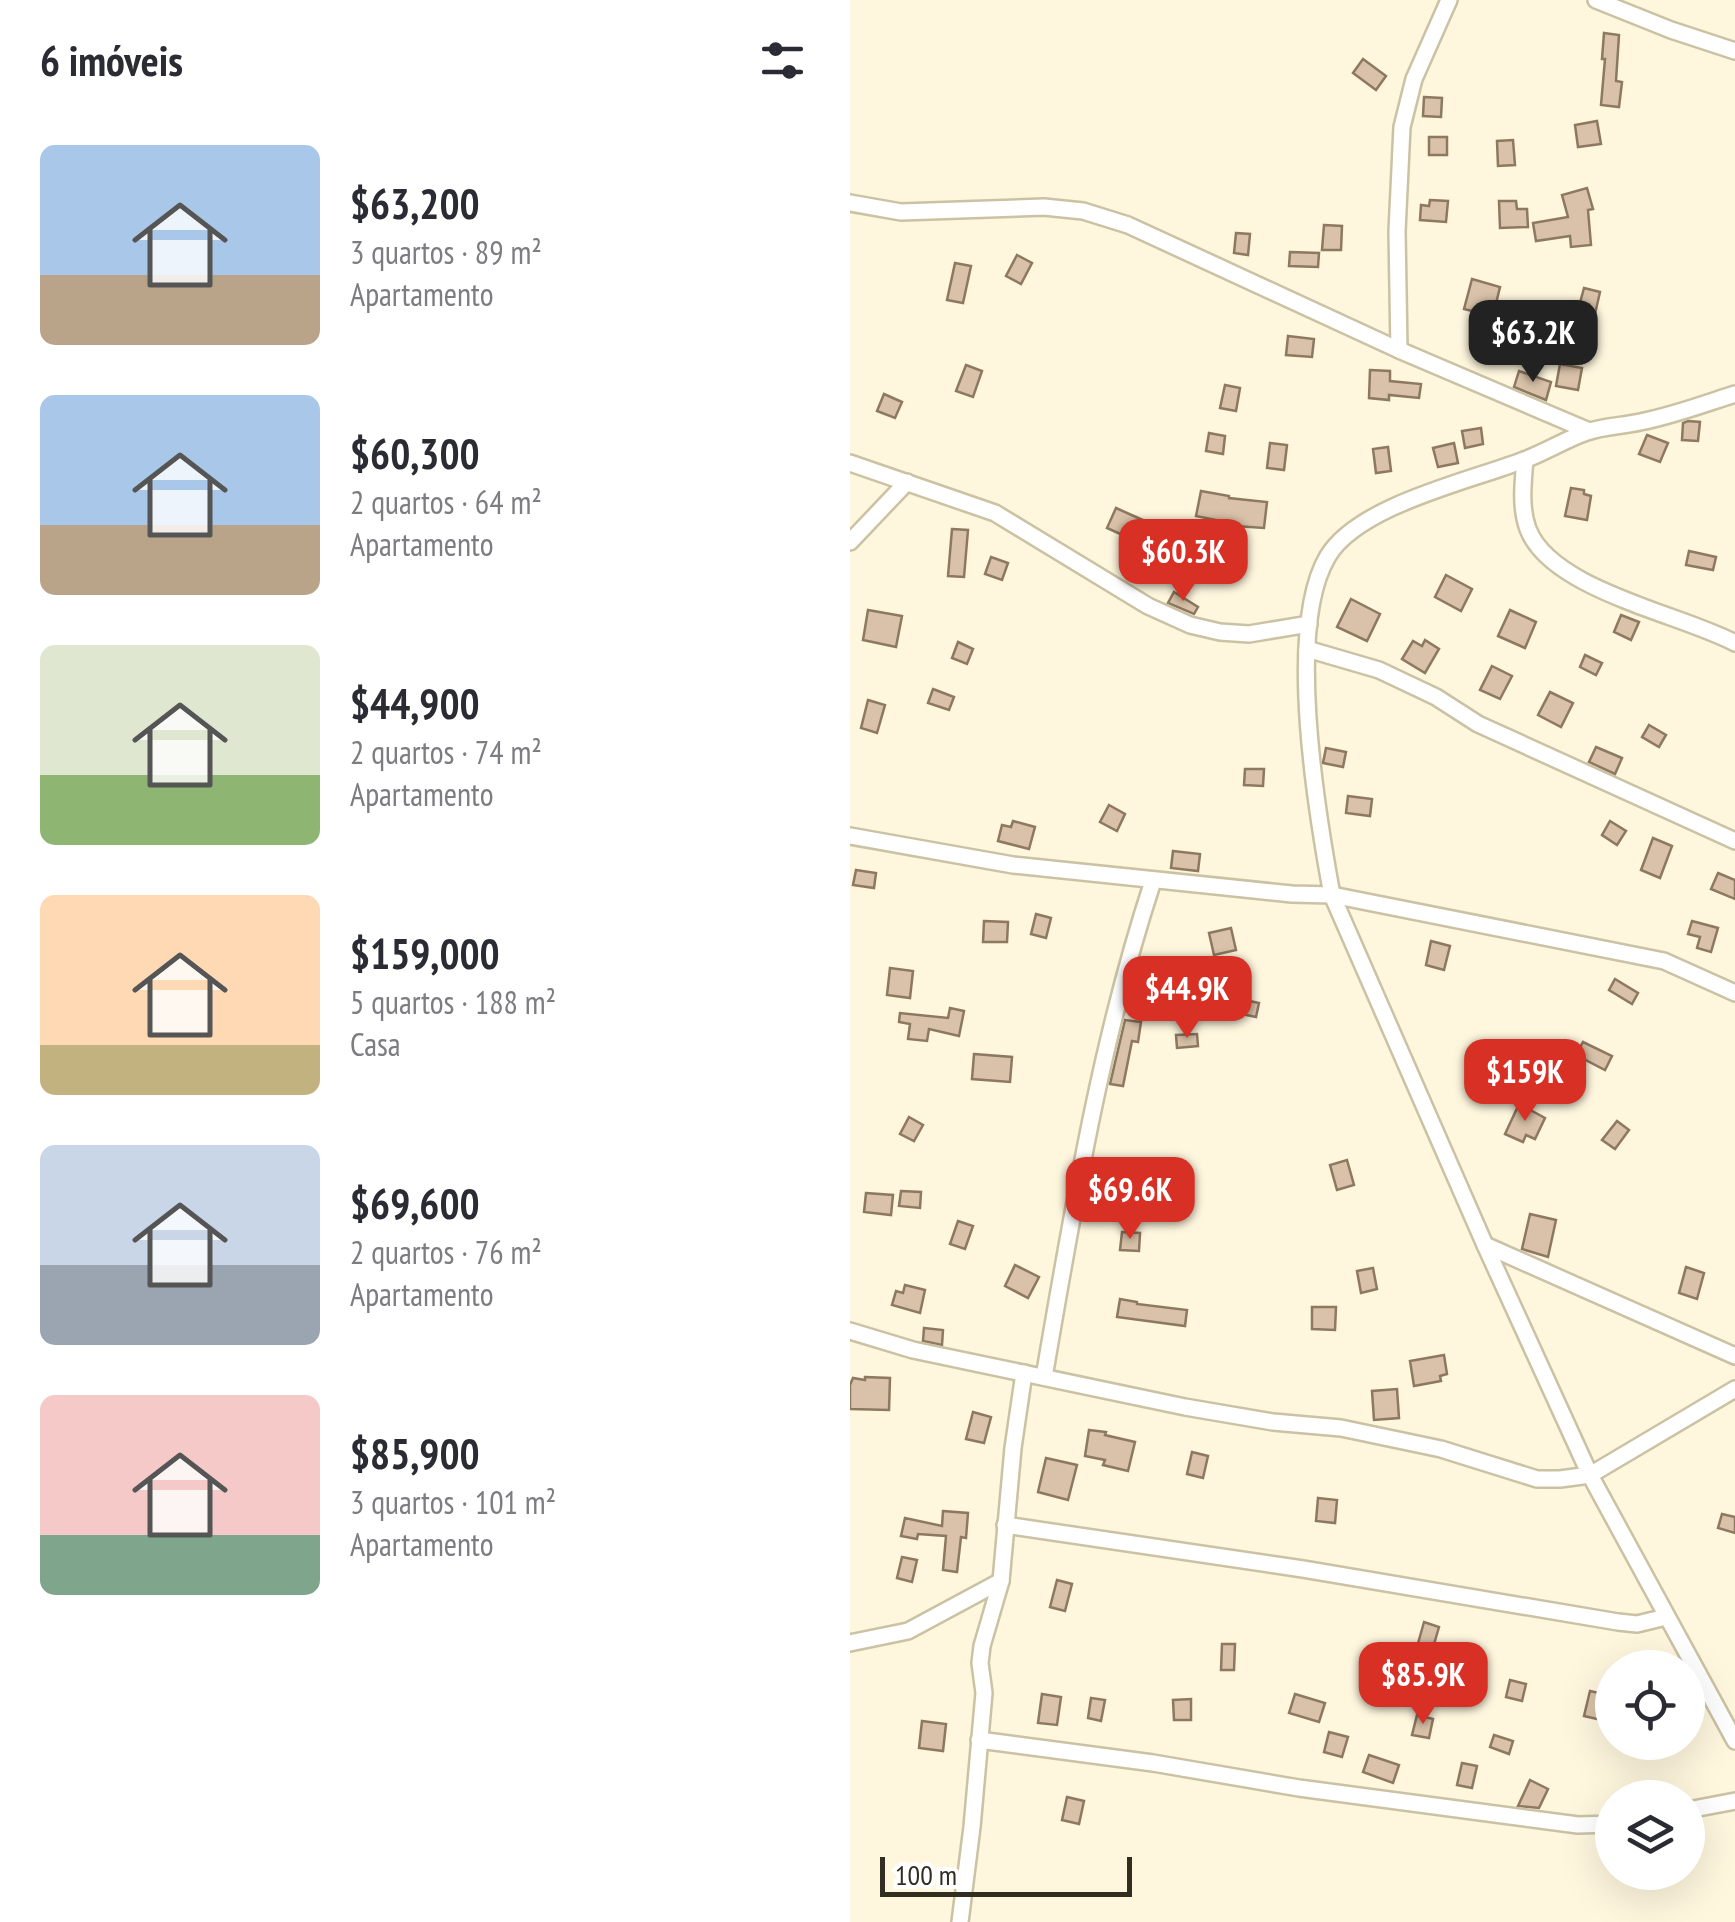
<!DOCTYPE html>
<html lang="pt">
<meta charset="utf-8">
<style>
body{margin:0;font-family:"PT Sans Narrow",sans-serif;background:#f2f2f3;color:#2b2b33;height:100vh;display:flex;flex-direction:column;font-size:38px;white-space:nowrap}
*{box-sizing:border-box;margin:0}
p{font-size:32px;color:#7c7c81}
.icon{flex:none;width:55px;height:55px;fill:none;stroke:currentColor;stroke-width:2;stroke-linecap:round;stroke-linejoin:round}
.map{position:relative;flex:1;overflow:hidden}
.sheet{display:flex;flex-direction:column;background:#fff;width:850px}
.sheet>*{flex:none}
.tools{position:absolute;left:745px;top:1650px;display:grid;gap:20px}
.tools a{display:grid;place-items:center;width:110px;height:110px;border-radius:50%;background:#fff;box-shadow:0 10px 40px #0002;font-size:50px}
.scale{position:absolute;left:30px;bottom:25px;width:252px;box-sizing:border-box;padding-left:10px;border:5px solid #312e21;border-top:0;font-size:28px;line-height:35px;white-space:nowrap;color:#312e21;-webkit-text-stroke:8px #fff;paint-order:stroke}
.price{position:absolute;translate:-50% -85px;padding:0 22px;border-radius:20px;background:#d93025;color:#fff;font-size:32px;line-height:65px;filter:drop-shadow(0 2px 5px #0008)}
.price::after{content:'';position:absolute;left:50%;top:60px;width:30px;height:22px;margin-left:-15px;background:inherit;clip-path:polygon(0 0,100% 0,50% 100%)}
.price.on{background:#222;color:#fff}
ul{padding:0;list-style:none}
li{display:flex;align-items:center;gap:30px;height:250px;padding:0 40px}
li span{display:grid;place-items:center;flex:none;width:280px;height:200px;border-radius:15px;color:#555}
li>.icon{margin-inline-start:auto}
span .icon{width:120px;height:120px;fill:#fffc;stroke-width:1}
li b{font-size:42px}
h2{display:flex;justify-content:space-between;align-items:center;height:120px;padding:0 40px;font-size:42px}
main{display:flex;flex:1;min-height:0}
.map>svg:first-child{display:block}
.building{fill:#d9c2a9;stroke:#8d7860;stroke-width:2.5}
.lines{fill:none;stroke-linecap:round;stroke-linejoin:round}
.street-casing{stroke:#cbc2a3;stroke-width:20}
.street{stroke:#fff;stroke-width:15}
</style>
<main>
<section class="sheet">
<h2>6 imóveis<svg class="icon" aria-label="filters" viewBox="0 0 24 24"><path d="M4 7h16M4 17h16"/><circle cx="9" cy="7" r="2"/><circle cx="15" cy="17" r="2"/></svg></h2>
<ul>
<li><span style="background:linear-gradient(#a9c7e8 65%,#b9a48a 0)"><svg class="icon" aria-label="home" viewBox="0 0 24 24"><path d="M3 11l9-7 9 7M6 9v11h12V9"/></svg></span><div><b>$63,200</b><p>3 quartos · 89 m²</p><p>Apartamento</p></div></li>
<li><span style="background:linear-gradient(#a9c7e8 65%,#b9a48a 0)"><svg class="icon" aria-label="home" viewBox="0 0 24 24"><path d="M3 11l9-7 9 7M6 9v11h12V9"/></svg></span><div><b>$60,300</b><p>2 quartos · 64 m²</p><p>Apartamento</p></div></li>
<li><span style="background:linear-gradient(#dfe7d0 65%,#8fb573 0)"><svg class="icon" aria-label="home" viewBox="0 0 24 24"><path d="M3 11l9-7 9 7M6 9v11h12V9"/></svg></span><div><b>$44,900</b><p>2 quartos · 74 m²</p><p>Apartamento</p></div></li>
<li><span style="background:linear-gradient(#ffd9b3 75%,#c2b280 0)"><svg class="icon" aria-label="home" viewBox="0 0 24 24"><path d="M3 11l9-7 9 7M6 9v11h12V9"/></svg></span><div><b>$159,000</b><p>5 quartos · 188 m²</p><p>Casa</p></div></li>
<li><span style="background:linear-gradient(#c9d6e8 60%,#9aa5b1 0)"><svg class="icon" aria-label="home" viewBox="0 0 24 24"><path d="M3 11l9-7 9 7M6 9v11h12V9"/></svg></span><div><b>$69,600</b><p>2 quartos · 76 m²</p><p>Apartamento</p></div></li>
<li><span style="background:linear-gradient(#f6c9c9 70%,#7fa58c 0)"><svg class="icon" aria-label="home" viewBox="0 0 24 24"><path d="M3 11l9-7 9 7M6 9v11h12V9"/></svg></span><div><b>$85,900</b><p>3 quartos · 101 m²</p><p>Apartamento</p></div></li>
</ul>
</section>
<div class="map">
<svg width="885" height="1922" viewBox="0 0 885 1922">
<rect width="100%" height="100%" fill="#fef6dd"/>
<g class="building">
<polygon points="754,33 769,35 766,81 772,82 769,107 751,105 755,59 752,59"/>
<polygon points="513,59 536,76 526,90 503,73"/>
<polygon points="574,97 592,98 591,117 573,116"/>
<polygon points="747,121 751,144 728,147 725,125"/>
<rect x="579" y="137" width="18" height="18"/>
<polygon points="663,140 665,165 648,166 647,141"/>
<polygon points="737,188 743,209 738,210 741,245 721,247 720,236 686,241 683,223 718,217 712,195"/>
<polygon points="580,200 598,201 596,222 570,220 571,205 579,206"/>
<polygon points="649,201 666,201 667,209 677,209 678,227 650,228"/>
<polygon points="474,225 492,226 491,250 472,250"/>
<polygon points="386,233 400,234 398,255 384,253"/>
<polygon points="440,252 469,253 468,267 439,266"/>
<polygon points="167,255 182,263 171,284 156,276"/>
<polygon points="105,263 121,266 113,303 97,300"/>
<polygon points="622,279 650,287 643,316 614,309"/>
<polygon points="734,288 750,292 745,314 728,310"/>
<polygon points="642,323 654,326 651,344 638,342"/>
<polygon points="438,336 464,339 462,357 436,355"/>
<polygon points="710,364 732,368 728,390 706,386"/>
<polygon points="116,365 132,371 123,397 106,391"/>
<polygon points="520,370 540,371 540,381 571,384 569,398 539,395 539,400 519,398"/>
<polygon points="669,371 701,382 696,400 664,387"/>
<polygon points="375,385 390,388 386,411 370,408"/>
<polygon points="34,394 52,402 45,418 27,411"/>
<polygon points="838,421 850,422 848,441 832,440 833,423"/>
<polygon points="631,428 633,444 615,448 612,431"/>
<polygon points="359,433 375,436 373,454 356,451"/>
<polygon points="797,435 818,443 810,462 789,454"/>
<polygon points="420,443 437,445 434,470 417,468"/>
<polygon points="604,443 608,463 588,467 583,448"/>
<polygon points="538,447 541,471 526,473 523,449"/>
<polygon points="721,488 734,490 734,494 741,496 737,520 715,516"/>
<polygon points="351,491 379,496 379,498 417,502 414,528 386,526 386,524 346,516"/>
<polygon points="266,508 295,521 286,541 257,528"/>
<polygon points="102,529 118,530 114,577 98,576"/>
<polygon points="839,551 866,557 863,570 836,565"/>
<polygon points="141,557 158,563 152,580 135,574"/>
<polygon points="596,575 622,589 611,611 585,597"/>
<polygon points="324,592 348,607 344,614 318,603"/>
<polygon points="501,599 530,614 517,641 487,627"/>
<polygon points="18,610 52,616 46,647 13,640"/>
<polygon points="660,610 686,622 675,648 648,636"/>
<polygon points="771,615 789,622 781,640 764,632"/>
<polygon points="575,640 589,649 575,673 552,659 563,641 572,646"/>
<polygon points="108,642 123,649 117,664 102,658"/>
<polygon points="735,655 752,663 746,675 730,667"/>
<polygon points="642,666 662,676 650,699 630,690"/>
<polygon points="83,689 104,697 99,710 78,703"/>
<polygon points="700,692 723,703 711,727 688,715"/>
<polygon points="18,700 35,705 27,733 11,728"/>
<polygon points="799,725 816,735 809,747 792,737"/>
<polygon points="746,747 772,758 765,774 739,762"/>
<polygon points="476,748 496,752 493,767 473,763"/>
<polygon points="395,769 414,769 413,786 394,785"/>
<polygon points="498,796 522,799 520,816 496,813"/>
<polygon points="259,805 275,814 267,831 250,822"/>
<polygon points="163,821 185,827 179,849 148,841 152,825 161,827"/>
<polygon points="760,821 776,831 767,845 752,835"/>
<polygon points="803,838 822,846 810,878 791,870"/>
<polygon points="323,851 350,854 348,871 321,868"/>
<polygon points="6,870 26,873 24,888 3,885"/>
<polygon points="868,873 885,880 885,899 861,889"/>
<polygon points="186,914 201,918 196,938 181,934"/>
<polygon points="134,921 158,922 157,942 133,942"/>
<polygon points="842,921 868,928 861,952 847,948 850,937 838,934"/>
<polygon points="381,928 386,950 364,955 359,933"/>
<polygon points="581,941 600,946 594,970 576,965"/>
<polygon points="40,968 63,971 60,998 37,995"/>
<polygon points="765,979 788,993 782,1004 759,990"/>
<polygon points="323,996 339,998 338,1012 321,1011"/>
<polygon points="390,999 409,1003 406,1017 387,1013"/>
<polygon points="100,1008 114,1011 109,1036 79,1029 77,1041 58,1039 60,1024 49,1022 50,1013 98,1018"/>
<polygon points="275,1020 291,1022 288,1042 282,1041 273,1086 260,1084"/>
<polygon points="347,1034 348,1046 327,1048 326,1035"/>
<polygon points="733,1042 762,1056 755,1070 726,1055"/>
<polygon points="124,1054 162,1057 160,1082 122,1079"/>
<polygon points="669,1104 695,1118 685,1139 676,1135 673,1142 655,1134"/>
<polygon points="59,1117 73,1125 64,1141 50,1134"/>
<polygon points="767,1121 779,1130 765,1149 752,1140"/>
<polygon points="497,1160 504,1185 487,1190 480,1165"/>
<polygon points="51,1191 71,1192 70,1208 49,1206"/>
<polygon points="16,1193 43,1195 41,1215 14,1212"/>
<polygon points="680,1214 706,1220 698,1257 672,1249"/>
<polygon points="108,1221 123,1226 115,1249 100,1244"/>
<polygon points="272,1232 290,1233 289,1251 270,1250"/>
<polygon points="165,1265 189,1277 178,1298 155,1286"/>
<polygon points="836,1267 854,1273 847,1299 829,1293"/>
<polygon points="523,1268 527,1289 511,1293 507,1271"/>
<polygon points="55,1285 75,1290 70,1313 42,1305 46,1291 53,1293"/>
<polygon points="270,1299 287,1302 287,1304 337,1310 335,1326 267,1317"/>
<polygon points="462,1307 486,1307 485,1330 462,1329"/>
<polygon points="74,1328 93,1330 92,1345 73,1341"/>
<polygon points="594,1355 597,1374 590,1376 591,1381 564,1386 560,1361"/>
<polygon points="15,1377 40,1378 39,1410 0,1409 0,1385 3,1378 15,1380"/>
<polygon points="547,1389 549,1418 524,1420 522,1391"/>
<polygon points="123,1412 141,1417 134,1443 116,1439"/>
<polygon points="239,1430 256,1432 255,1435 285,1442 278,1471 253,1465 255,1460 235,1456"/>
<polygon points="342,1452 358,1456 353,1478 337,1474"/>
<polygon points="196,1458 227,1465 218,1500 188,1492"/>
<polygon points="468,1498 487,1500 485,1523 466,1521"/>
<polygon points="93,1511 118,1513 116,1538 111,1537 107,1572 93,1570 96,1536 68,1534 67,1539 51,1536 55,1518 92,1526"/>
<polygon points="872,1514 885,1517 885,1533 868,1528"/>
<polygon points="52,1557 67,1560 62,1582 47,1578"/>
<polygon points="207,1580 222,1584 215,1611 200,1607"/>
<polygon points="574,1622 589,1627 582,1651 567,1647"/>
<polygon points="372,1644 385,1644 384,1670 371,1670"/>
<polygon points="574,1669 589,1674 582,1694 567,1689"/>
<polygon points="660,1680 676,1684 672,1701 656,1697"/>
<polygon points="740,1691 762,1696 760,1722 734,1716"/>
<polygon points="192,1694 211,1697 207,1725 188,1723"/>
<polygon points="445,1694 475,1703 469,1722 439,1713"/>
<polygon points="241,1698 255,1700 251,1721 238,1718"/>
<polygon points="341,1699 341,1720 324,1720 323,1700"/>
<polygon points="567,1715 583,1719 579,1738 562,1735"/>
<polygon points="72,1721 96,1724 93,1751 69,1748"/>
<polygon points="479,1732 498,1737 492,1757 474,1752"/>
<polygon points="644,1735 663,1741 659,1754 640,1747"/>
<polygon points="519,1755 549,1765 543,1783 513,1772"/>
<polygon points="612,1763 627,1766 622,1788 607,1785"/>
<polygon points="680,1780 698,1789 689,1808 668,1806"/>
<polygon points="217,1797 234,1801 229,1824 212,1820"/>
</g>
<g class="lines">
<defs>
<g id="street">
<polyline points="746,0 821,30 885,51"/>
<polyline points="0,203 51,212 194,207 233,211 278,225 549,350 739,431"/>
<polyline points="549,350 547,231 552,127 564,79 599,0"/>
<path d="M885,394C854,404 822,416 790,422C773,426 754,426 737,432C716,439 696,452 674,460C620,481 509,505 478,556C435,627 467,814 482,895L635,1245L740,1475L885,1741"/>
<path d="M675,460C673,482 670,508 678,529C701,590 831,614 885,643"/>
<polyline points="0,463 145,513 298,606 340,625 370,632 399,634 459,624"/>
<polyline points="0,542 57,482"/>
<polyline points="457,649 529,670 586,697 628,724 885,841"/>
<polyline points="0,836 163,865 442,894 482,895 814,961 885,993"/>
<polyline points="635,1245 885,1356"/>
<polyline points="0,1331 63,1350 335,1407 423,1422 491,1428 591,1449 687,1479 710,1479 740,1475 885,1389"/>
<path d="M194,1377C223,1210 250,1042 303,881"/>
<polyline points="155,1525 453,1569 768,1622 787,1624 816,1617"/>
<polyline points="0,1643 58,1631 151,1581"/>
<polyline points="129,1740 303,1763 449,1788 728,1825 762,1824"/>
<polyline points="838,1810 885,1801"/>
<polyline points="110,1922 122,1827 134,1693 130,1663 132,1646 151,1581 163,1448 174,1373"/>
</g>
</defs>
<use href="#street" class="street-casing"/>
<use href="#street" class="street"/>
</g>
</svg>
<div class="tools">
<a><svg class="icon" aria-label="locate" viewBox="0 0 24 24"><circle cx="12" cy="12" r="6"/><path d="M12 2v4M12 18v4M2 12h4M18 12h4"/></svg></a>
<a><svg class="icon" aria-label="layers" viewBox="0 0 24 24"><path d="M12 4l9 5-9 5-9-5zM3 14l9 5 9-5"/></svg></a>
</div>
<div class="scale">100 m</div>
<b class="price on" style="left:683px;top:385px">$63.2K</b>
<b class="price" style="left:333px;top:604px">$60.3K</b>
<b class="price" style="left:337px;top:1041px">$44.9K</b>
<b class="price" style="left:675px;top:1124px">$159K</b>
<b class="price" style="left:280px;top:1242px">$69.6K</b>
<b class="price" style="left:573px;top:1727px">$85.9K</b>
</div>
</main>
